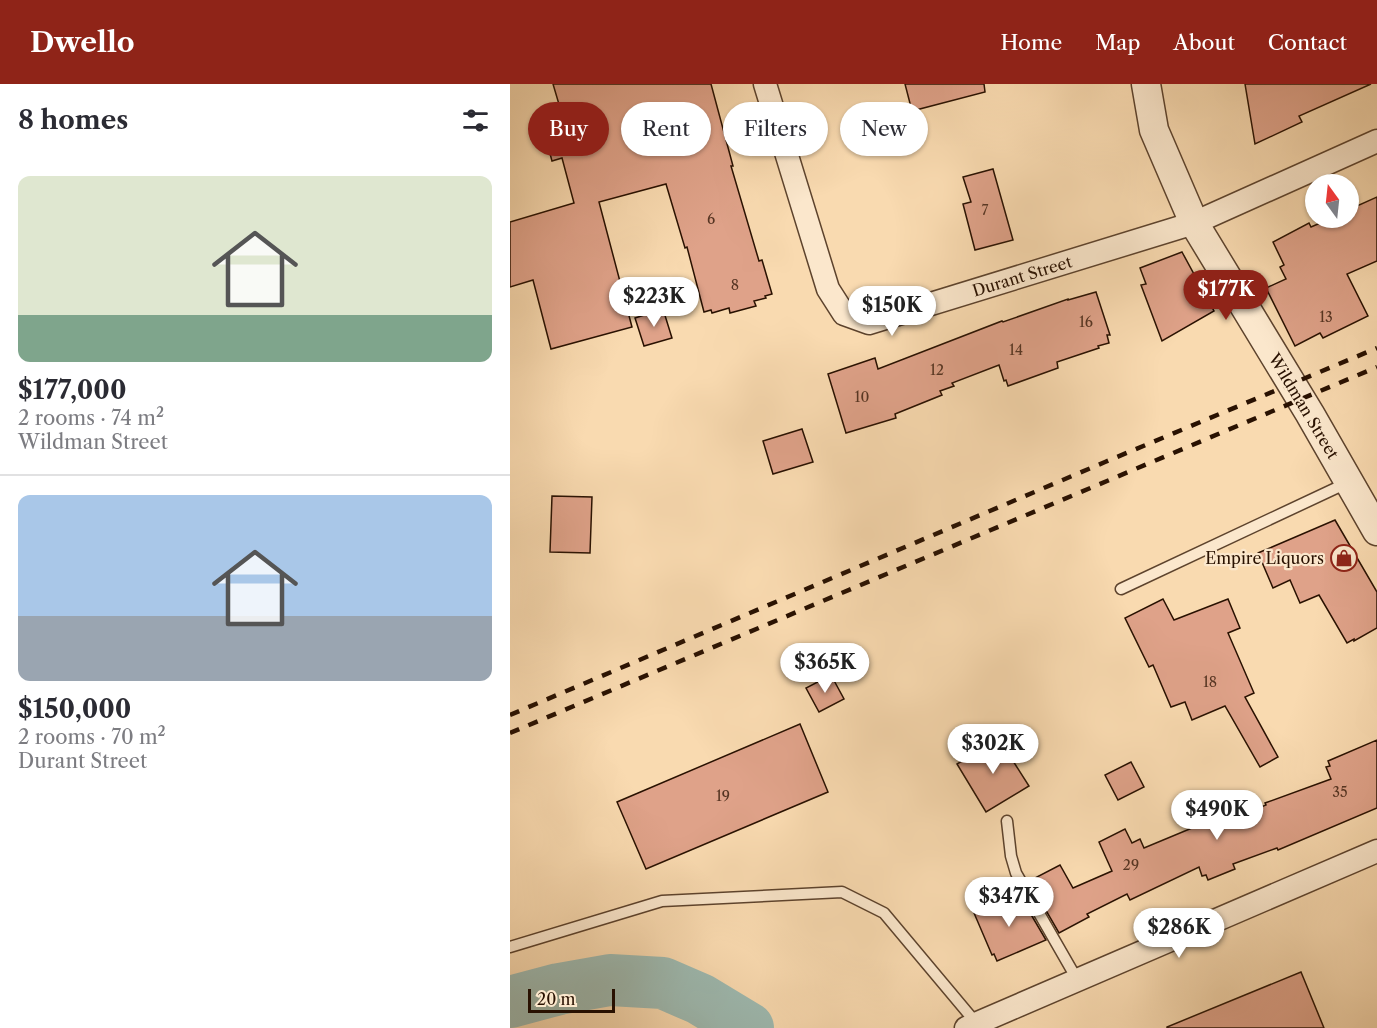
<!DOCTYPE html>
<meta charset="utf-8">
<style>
body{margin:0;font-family:"Libre Caslon Text",serif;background:#f7f7f7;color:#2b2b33;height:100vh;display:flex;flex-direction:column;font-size:22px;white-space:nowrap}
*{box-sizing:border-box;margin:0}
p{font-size:20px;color:#7c7c81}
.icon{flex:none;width:33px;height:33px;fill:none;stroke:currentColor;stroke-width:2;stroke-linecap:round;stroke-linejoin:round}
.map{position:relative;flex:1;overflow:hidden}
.panel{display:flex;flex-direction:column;background:#fff;width:510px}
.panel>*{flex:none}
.hud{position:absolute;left:18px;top:18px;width:570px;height:54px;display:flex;gap:12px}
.needle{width:39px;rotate:345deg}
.buttons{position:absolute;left:795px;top:90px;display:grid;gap:12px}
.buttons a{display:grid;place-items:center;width:54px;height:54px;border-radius:50%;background:#fff;box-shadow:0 2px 4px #0004;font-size:30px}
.scale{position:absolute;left:18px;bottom:15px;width:87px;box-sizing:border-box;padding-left:6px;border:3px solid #291101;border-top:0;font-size:16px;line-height:21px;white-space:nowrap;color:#291101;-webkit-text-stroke:4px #fbe7cc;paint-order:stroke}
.price{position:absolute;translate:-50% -51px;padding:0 14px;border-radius:21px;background:#fff;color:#222;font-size:20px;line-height:39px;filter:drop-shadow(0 2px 3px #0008)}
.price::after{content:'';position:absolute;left:50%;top:36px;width:18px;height:14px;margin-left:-9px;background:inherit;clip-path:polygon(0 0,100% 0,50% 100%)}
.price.on{background:#8f2418;color:#fff}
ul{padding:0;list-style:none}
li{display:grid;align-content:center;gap:12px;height:318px;padding:0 18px}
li+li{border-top:2px solid #e1e1e2}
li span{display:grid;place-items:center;height:186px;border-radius:12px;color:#555}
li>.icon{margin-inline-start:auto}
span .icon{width:108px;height:108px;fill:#fffc;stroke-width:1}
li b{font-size:26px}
h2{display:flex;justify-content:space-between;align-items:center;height:72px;padding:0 18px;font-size:26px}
.chip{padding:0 21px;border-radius:27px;background:#fff;box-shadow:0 2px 4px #0004;font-size:21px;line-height:54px}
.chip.on{background:#8f2418;color:#fff}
header{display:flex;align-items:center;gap:36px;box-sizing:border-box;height:84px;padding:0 30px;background:#8f2418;color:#fff}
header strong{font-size:28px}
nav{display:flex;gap:33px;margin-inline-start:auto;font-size:21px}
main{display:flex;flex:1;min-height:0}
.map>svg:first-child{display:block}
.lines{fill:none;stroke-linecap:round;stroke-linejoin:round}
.river{stroke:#9ebab1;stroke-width:52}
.building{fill:#dfa289;stroke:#291101;stroke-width:1.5}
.service-casing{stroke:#5d432d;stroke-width:13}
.minor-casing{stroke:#5d432d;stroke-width:25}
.tertiary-casing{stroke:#5d432d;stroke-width:31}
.service{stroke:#fbe7cc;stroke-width:10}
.minor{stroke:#fbe7cc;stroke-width:22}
.tertiary{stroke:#fbe7cc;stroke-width:28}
.rail{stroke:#291101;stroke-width:4.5;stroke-dasharray:10 10;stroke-linecap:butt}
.labels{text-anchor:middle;stroke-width:4.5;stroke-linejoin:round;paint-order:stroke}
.number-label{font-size:14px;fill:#563523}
.street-label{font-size:16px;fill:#291101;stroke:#fbe7cc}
.poi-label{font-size:16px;fill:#291101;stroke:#fbe7cc;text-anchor:end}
</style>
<header>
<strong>Dwello</strong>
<nav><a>Home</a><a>Map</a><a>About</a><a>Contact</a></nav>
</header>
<main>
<section class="panel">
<h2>8 homes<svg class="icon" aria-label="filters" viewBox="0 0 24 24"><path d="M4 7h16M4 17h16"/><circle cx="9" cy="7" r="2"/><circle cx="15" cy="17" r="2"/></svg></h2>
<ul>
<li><span style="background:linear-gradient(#dfe7d0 75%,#7fa58c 0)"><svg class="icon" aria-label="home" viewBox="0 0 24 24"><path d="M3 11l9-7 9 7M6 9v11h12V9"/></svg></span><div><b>$177,000</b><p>2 rooms · 74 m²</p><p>Wildman Street</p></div></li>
<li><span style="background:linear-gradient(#a9c7e8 65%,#9aa5b1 0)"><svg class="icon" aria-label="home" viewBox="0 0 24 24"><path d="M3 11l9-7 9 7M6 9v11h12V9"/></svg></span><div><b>$150,000</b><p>2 rooms · 70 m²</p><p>Durant Street</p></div></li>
</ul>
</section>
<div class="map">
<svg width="867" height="944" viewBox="0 0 867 944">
<rect width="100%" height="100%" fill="#f9dab0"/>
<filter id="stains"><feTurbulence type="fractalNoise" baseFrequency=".00333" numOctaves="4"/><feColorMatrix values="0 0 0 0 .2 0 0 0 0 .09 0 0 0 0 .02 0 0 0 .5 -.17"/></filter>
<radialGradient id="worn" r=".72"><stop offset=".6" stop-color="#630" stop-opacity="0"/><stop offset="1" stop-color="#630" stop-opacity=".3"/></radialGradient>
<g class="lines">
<polyline class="river" points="0,918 49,905 100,896 153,899 190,915 238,944"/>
</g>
<g class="building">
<polygon points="43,0 201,0 223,82 221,82 249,177 252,176 262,210 255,212 256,214 244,217 246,222 220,229 219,224 202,229 201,226 194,228 177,163 175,164 156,100 89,118 122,243 41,265 23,196 0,203 0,138 64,119 52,74 42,77 35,51 56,44"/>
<polygon points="395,0 474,0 475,8 402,27"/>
<polygon points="735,0 861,0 789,32 792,38 745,60"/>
<polygon points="483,85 503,156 465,166 453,120 461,118 453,93"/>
<polygon points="867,113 867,177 837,190 858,232 813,254 810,249 785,262 756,204 776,195 770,183 774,181 763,158 799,139 801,143 822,134 838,134 838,126"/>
<polygon points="672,168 704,227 652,257 631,201 636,200 630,184"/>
<polygon points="586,208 600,251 597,251 599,259 588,262 589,264 547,278 548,284 498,302 496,296 494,297 489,281 442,299 444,302 430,307 432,311 385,330 386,334 336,349 318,290 365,274 368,285 492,237 493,238 558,215 558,216"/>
<polygon points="153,225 162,254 134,262 125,234"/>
<polygon points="292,345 303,378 263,390 253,357"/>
<polygon points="42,412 82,413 80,469 40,468"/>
<polygon points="825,436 867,508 867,544 844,557 844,555 837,559 809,511 790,519 780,496 763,504 748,469"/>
<polygon points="653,515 664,536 718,515 730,544 718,549 744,609 735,613 768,673 750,683 715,622 682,636 675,618 661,623 643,581 639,583 615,534"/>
<polygon points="321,591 334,615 309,628 296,604"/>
<polygon points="290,640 318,708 136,785 107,718"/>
<polygon points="489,655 519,702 476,728 447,680"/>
<polygon points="867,656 867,724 768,766 767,764 723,780 725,785 698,796 696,791 692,792 689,783 620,816 617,810 577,830 579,833 549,849 523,804 527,802 523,795 550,781 563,804 602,787 589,758 615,745 622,759 630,755 634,764 694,739 708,735 710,741 756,721 755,719 821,695 816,683 820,682 818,677"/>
<polygon points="621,678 634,703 608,716 595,691"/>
<polygon points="509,810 536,856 487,877 484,870 482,871 464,829"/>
<polygon points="791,888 814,944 657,944 657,943"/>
</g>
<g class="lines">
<defs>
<g id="service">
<polyline points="611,505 839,398"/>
<polyline points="497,737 501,772 506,789 568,897"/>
<polyline points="0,863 152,817 332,808 374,829 467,940"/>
</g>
<g id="minor">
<polyline points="255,0 318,205 334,230 359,239 684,139 867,57"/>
<polyline points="456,944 867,767"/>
</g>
<polyline id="tertiary" points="636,0 644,46 684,139 800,330 867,447"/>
</defs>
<use href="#service" class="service-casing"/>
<use href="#minor" class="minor-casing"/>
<use href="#tertiary" class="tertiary-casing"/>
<use href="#service" class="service"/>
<use href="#minor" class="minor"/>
<use href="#tertiary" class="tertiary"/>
<g class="rail">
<polyline points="0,631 595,378 867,264"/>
<polyline points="0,649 867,283"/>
</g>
</g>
<defs>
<symbol id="shop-ring" viewBox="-11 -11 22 22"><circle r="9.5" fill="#fbe7cc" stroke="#8f2418" stroke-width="1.5"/><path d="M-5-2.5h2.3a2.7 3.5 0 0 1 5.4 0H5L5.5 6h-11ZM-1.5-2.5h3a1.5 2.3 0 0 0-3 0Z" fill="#8f2418"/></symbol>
</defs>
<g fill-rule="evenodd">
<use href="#shop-ring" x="819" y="459" width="30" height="30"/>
</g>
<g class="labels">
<g class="number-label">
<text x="475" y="131">7</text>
<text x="201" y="140">6</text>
<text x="225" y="206">8</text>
<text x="816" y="238">13</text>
<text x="576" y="243">16</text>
<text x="506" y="271">14</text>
<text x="427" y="291">12</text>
<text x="352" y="318">10</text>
<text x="700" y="603">18</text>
<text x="830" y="713">35</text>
<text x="213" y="717">19</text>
<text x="621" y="786">29</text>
</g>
<g class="street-label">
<text transform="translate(512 192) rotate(-17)" y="6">Durant Street</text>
<text transform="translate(794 322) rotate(59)" y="6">Wildman Street</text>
</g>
<g class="poi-label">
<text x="814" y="480">Empire Liquors</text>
</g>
</g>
<rect width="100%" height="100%" filter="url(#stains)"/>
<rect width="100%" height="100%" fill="url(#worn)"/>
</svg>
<div class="buttons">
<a><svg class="needle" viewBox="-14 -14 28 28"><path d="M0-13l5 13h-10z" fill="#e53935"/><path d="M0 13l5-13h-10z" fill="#7c7c81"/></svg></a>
</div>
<div class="scale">20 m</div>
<b class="price on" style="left:716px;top:237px">$177K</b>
<b class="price" style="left:144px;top:244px">$223K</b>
<b class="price" style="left:382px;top:253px">$150K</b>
<b class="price" style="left:315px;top:610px">$365K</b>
<b class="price" style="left:483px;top:691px">$302K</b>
<b class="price" style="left:707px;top:757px">$490K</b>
<b class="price" style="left:499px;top:844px">$347K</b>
<b class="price" style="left:669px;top:875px">$286K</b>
<div class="hud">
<a class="chip on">Buy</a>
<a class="chip">Rent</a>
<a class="chip">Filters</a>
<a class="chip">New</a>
</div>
</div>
</main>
